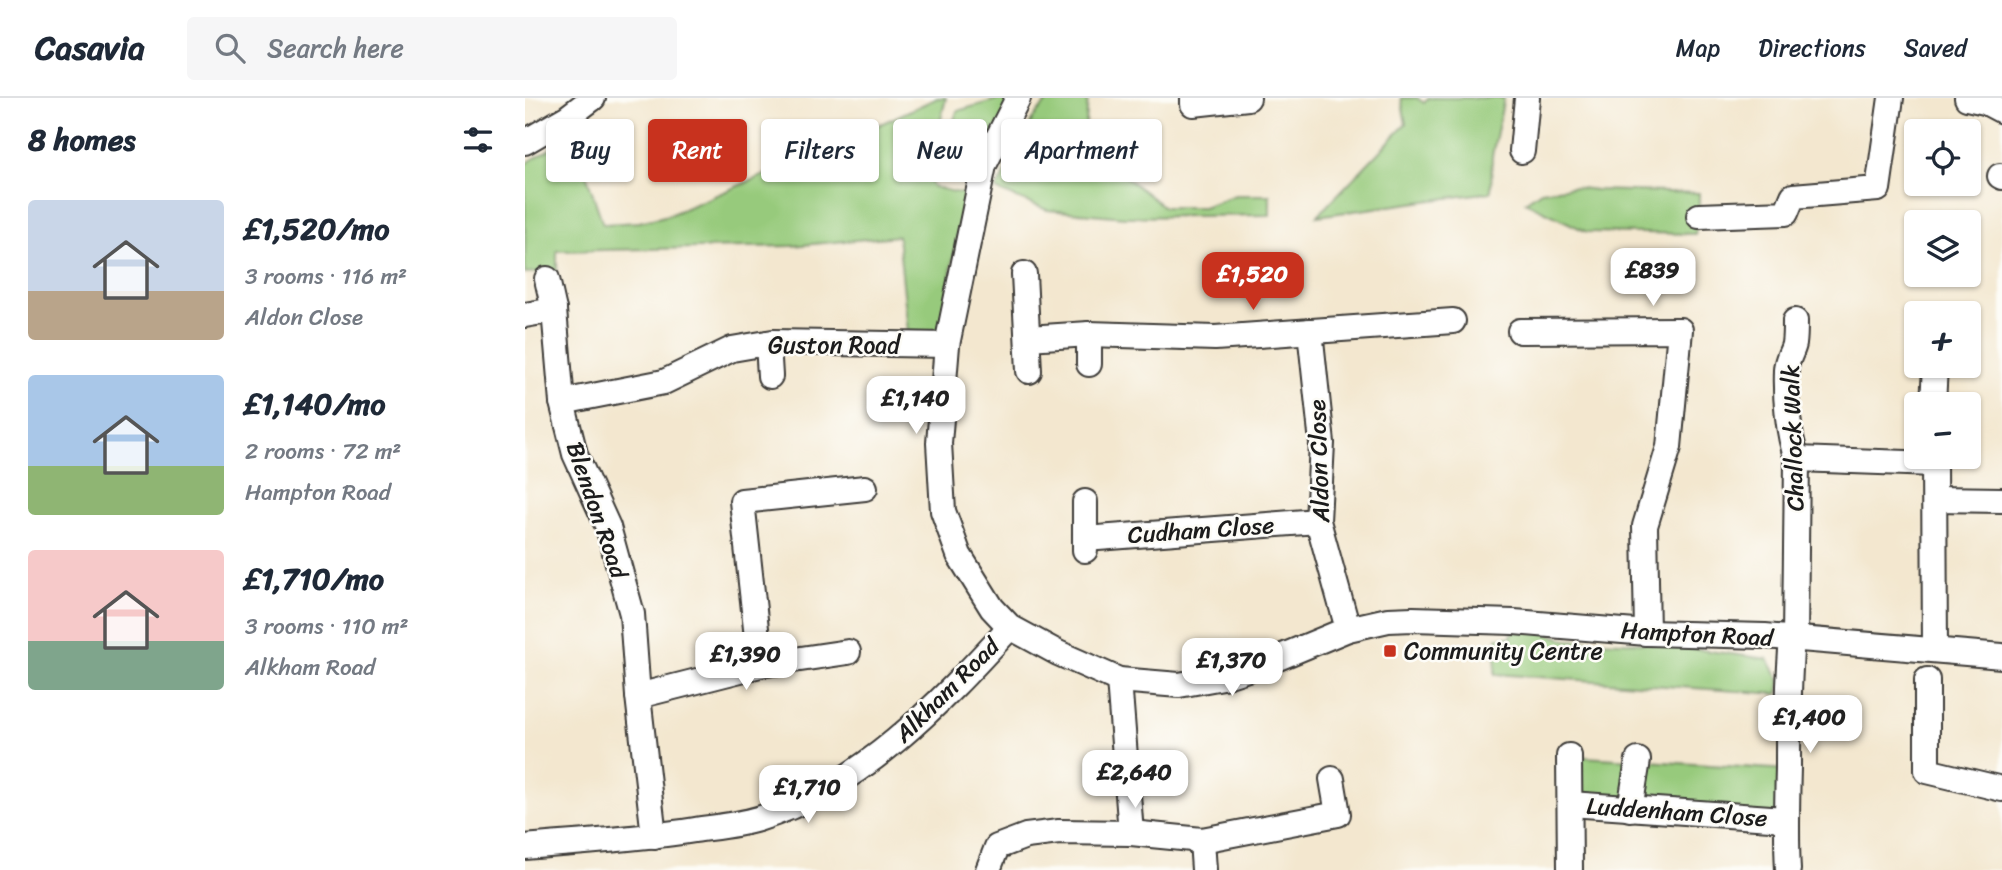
<!DOCTYPE html>
<meta charset="utf-8">
<style>
body{margin:0;font-family:Sriracha,sans-serif;background:#f6f6f7;color:#1f2937;height:100vh;display:flex;flex-direction:column;font-size:26px;white-space:nowrap}
*{box-sizing:border-box;margin:0}
p{font-size:23px;color:#747a83}
.icon{flex:none;width:38px;height:38px;fill:none;stroke:currentColor;stroke-width:2;stroke-linecap:round;stroke-linejoin:round}
.map{position:relative;flex:1;overflow:hidden}
.details{display:flex;flex-direction:column;background:#fff;width:525px}
.details>*{flex:none}
.guide{position:absolute;left:21px;top:21px;width:665px;height:63px;display:flex;gap:14px}
.controls{position:absolute;left:1379px;top:21px;display:grid;gap:14px}
.controls a{display:grid;place-items:center;width:77px;height:77px;border-radius:7px;background:#fff;box-shadow:0 2px 5px #0004;font-size:35px}
.price{position:absolute;translate:-50% -60px;padding:0 16px;border-radius:14px;background:#fff;color:#222;font-size:23px;line-height:46px;filter:drop-shadow(0 2px 4px #0008)}
.price::after{content:'';position:absolute;left:50%;top:42px;width:21px;height:16px;margin-left:-10px;background:inherit;clip-path:polygon(0 0,100% 0,50% 100%)}
.price.active{background:#c8321e;color:#fff}
ul{padding:0;list-style:none}
li{display:flex;align-items:center;gap:21px;height:175px;padding:0 28px}
li span{display:grid;place-items:center;flex:none;width:196px;height:140px;border-radius:7px;color:#555}
li>.icon{margin-inline-start:auto}
span .icon{width:84px;height:84px;fill:#fffc;stroke-width:1}
li b{font-size:30px}
h2{display:flex;justify-content:space-between;align-items:center;height:84px;padding:0 28px;font-size:30px}
.tag{padding:0 24px;border-radius:7px;background:#fff;box-shadow:0 2px 5px #0004;font-size:24px;line-height:63px}
.tag.active{background:#c8321e;color:#fff}
header{display:flex;align-items:center;gap:42px;box-sizing:border-box;height:98px;padding:0 35px;background:#fff;border-bottom:2px solid #e0e1e3}
header strong{font-size:33px}
nav{display:flex;gap:38px;margin-inline-start:auto;font-size:24px}
.search{width:490px;height:63px;background:#f6f6f7;display:flex;align-items:center;gap:18px;box-sizing:border-box;padding:0 24px;border-radius:7px;color:#747a83;font-size:26px}
main{display:flex;flex:1;min-height:0}
.map>svg:first-child{display:block}
.green{fill:#97ca7b;stroke:#5a734c;stroke-width:2}
.lines{fill:none;stroke-linecap:round;stroke-linejoin:round}
.minor-casing{stroke:#3c3a37;stroke-width:28}
.minor{stroke:#fff;stroke-width:24}
.poi-dot{fill:#c8321e;stroke:#fdfcf7;stroke-width:2.5}
.labels{text-anchor:middle;stroke-width:5;stroke-linejoin:round;paint-order:stroke}
.street-label{font-size:24px;fill:#1c1c1c;stroke:#fdfcf7}
.poi-label{font-size:24px;fill:#1c1c1c;stroke:#fdfcf7;text-anchor:start}
</style>
<header>
<strong>Casavia</strong>
<div class="search"><svg class="icon" aria-label="search" viewBox="0 0 24 24"><circle cx="10" cy="10" r="6"/><path d="M15 15l6 6"/></svg>Search here</div>
<nav><a>Map</a><a>Directions</a><a>Saved</a></nav>
</header>
<main>
<section class="details">
<h2>8 homes<svg class="icon" aria-label="filters" viewBox="0 0 24 24"><path d="M4 7h16M4 17h16"/><circle cx="9" cy="7" r="2"/><circle cx="15" cy="17" r="2"/></svg></h2>
<ul>
<li><span style="background:linear-gradient(#c9d6e8 65%,#b9a48a 0)"><svg class="icon" aria-label="home" viewBox="0 0 24 24"><path d="M3 11l9-7 9 7M6 9v11h12V9"/></svg></span><div><b>£1,520/mo</b><p>3 rooms · 116 m²</p><p>Aldon Close</p></div></li>
<li><span style="background:linear-gradient(#a9c7e8 65%,#8fb573 0)"><svg class="icon" aria-label="home" viewBox="0 0 24 24"><path d="M3 11l9-7 9 7M6 9v11h12V9"/></svg></span><div><b>£1,140/mo</b><p>2 rooms · 72 m²</p><p>Hampton Road</p></div></li>
<li><span style="background:linear-gradient(#f6c9c9 65%,#7fa58c 0)"><svg class="icon" aria-label="home" viewBox="0 0 24 24"><path d="M3 11l9-7 9 7M6 9v11h12V9"/></svg></span><div><b>£1,710/mo</b><p>3 rooms · 110 m²</p><p>Alkham Road</p></div></li>
</ul>
</section>
<div class="map">
<svg width="1477" height="772" viewBox="0 0 1477 772">
<rect width="100%" height="100%" fill="#fdfcf7"/>
<filter id="ink" filterUnits="userSpaceOnUse"><feTurbulence type="fractalNoise" baseFrequency=".0143" numOctaves="2"/><feDisplacementMap in="SourceGraphic" scale="14" xChannelSelector="R" yChannelSelector="G"/><feConvolveMatrix kernelMatrix="1 2 1 2 8 2 1 2 1" color-interpolation-filters="sRGB"/></filter>
<filter id="wash" filterUnits="userSpaceOnUse"><feTurbulence type="fractalNoise" baseFrequency=".00686" numOctaves="4" result="noise"/><feDisplacementMap in="SourceGraphic" scale="28" xChannelSelector="R" yChannelSelector="G"/><feGaussianBlur stdDeviation="1.57" result="paint"/><feColorMatrix in="noise" values="0 0 0 0 0 0 0 0 0 0 0 0 0 0 0 0 0 1.4 0 .05"/><feComposite in="paint" operator="in"/></filter>
<g filter="url(#wash)">
<rect width="100%" height="100%" fill="#f3e7cf"/>
<g class="green">
<polygon points="412,0 421,0 403,76 408,89 439,96 418,221 410,236 383,234 373,138 267,148 32,153 32,173 0,175 0,66 48,37 78,126 114,124 144,117 301,51"/>
<polygon points="478,0 488,0 443,83 411,78 432,13"/>
<polygon points="525,0 563,0 561,26 566,52 639,109 678,109 710,97 745,97 745,117 600,119 522,112 471,92 508,20"/>
<polygon points="876,0 892,0 899,5 904,0 979,0 967,58 966,94 792,118 881,26"/>
<polygon points="1047,89 1071,92 1174,95 1174,118 1170,136 1062,134 1000,104 1016,93"/>
<polygon points="989,524 1042,542 1125,545 1243,561 1255,583 1253,596 970,576 972,539 986,539"/>
<polygon points="1044,658 1263,672 1260,721 1045,706"/>
</g>
</g>
<g filter="url(#ink)">
<g class="lines">
<defs>
<g id="minor">
<polyline points="493,0 459,67 422,247 414,345 418,413 434,457 467,510 485,529 533,555 594,582 654,587 698,579 741,565 823,531 863,522 888,521 989,524 1122,535 1240,538 1477,558"/>
<polyline points="668,0 668,6 723,0"/>
<polyline points="1442,0 1460,4 1477,13"/>
<polyline points="0,44 43,19 68,0"/>
<polyline points="997,53 1002,0"/>
<polyline points="1475,78 1477,79"/>
<polyline points="1174,118 1261,115 1268,98 1353,91 1366,0"/>
<polyline points="499,176 504,273"/>
<polyline points="22,181 29,212 37,304 50,356 83,429 107,516 113,598 129,738"/>
<polyline points="0,217 29,212"/>
<polyline points="785,233 797,345 793,423 823,531"/>
<polyline points="995,233 1155,232 1144,349 1120,428 1122,535"/>
<polyline points="503,240 564,236 690,240 928,223"/>
<polyline points="243,245 245,278"/>
<polyline points="564,266 564,236"/>
<polyline points="37,304 139,284 207,251 248,244 422,247"/>
<polyline points="1408,306 1410,268"/>
<polyline points="1409,359 1410,552"/>
<polyline points="1272,361 1409,366"/>
<polyline points="1410,401 1477,402"/>
<polyline points="560,404 560,452"/>
<polyline points="560,441 793,423"/>
<path d="M1270,541L1272,361C1263,336 1260,299 1261,272C1261,262 1267,255 1269,246C1270,239 1270,231 1270,223"/>
<polyline points="235,567 217,403 340,390"/>
<polyline points="594,582 606,735"/>
<polyline points="1402,582 1402,673 1477,691"/>
<polyline points="113,598 235,567 323,554"/>
<polyline points="1044,658 1045,772"/>
<polyline points="1045,706 1260,721"/>
<polyline points="1105,711 1113,662"/>
<polyline points="677,742 679,772"/>
<path d="M0,749C57,744 114,741 170,732C191,729 213,727 233,721C337,689 413,607 485,529"/>
<polyline points="463,772 472,749 501,738 534,734 606,735 677,742 813,716 807,681"/>
<path d="M1263,772C1261,738 1262,704 1263,670C1263,626 1263,584 1267,541"/>
</g>
</defs>
<use href="#minor" class="minor-casing"/>
<use href="#minor" class="minor"/>
</g>
</g>
<rect class="poi-dot" x="858" y="546" width="14" height="14" rx="3.5"/>
<g class="labels">
<g class="street-label">
<text x="309" y="255">Guston Road</text>
<text transform="translate(1268 340) rotate(-92)" y="8">Challock Walk</text>
<text transform="translate(794 363) rotate(-92)" y="8">Aldon Close</text>
<text transform="translate(72 412) rotate(71)" y="8">Blendon Road</text>
<text transform="translate(676 432) rotate(-4)" y="8">Cudham Close</text>
<text transform="translate(1172 536) rotate(3)" y="8">Hampton Road</text>
<text transform="translate(422 592) rotate(-45)" y="8">Alkham Road</text>
<text transform="translate(1152 714) rotate(4)" y="8">Luddenham Close</text>
</g>
<g class="poi-label">
<text x="879" y="561">Community Centre</text>
</g>
</g>
</svg>
<div class="controls">
<a><svg class="icon" aria-label="locate" viewBox="0 0 24 24"><circle cx="12" cy="12" r="6"/><path d="M12 2v4M12 18v4M2 12h4M18 12h4"/></svg></a>
<a><svg class="icon" aria-label="layers" viewBox="0 0 24 24"><path d="M12 4l9 5-9 5-9-5zM3 14l9 5 9-5"/></svg></a>
<a>+</a>
<a>−</a>
</div>
<b class="price" style="left:1128px;top:210px">£839</b>
<b class="price active" style="left:728px;top:214px">£1,520</b>
<b class="price" style="left:391px;top:338px">£1,140</b>
<b class="price" style="left:221px;top:594px">£1,390</b>
<b class="price" style="left:707px;top:600px">£1,370</b>
<b class="price" style="left:1285px;top:657px">£1,400</b>
<b class="price" style="left:610px;top:712px">£2,640</b>
<b class="price" style="left:283px;top:727px">£1,710</b>
<div class="guide">
<a class="tag">Buy</a>
<a class="tag active">Rent</a>
<a class="tag">Filters</a>
<a class="tag">New</a>
<a class="tag">Apartment</a>
</div>
</div>
</main>
